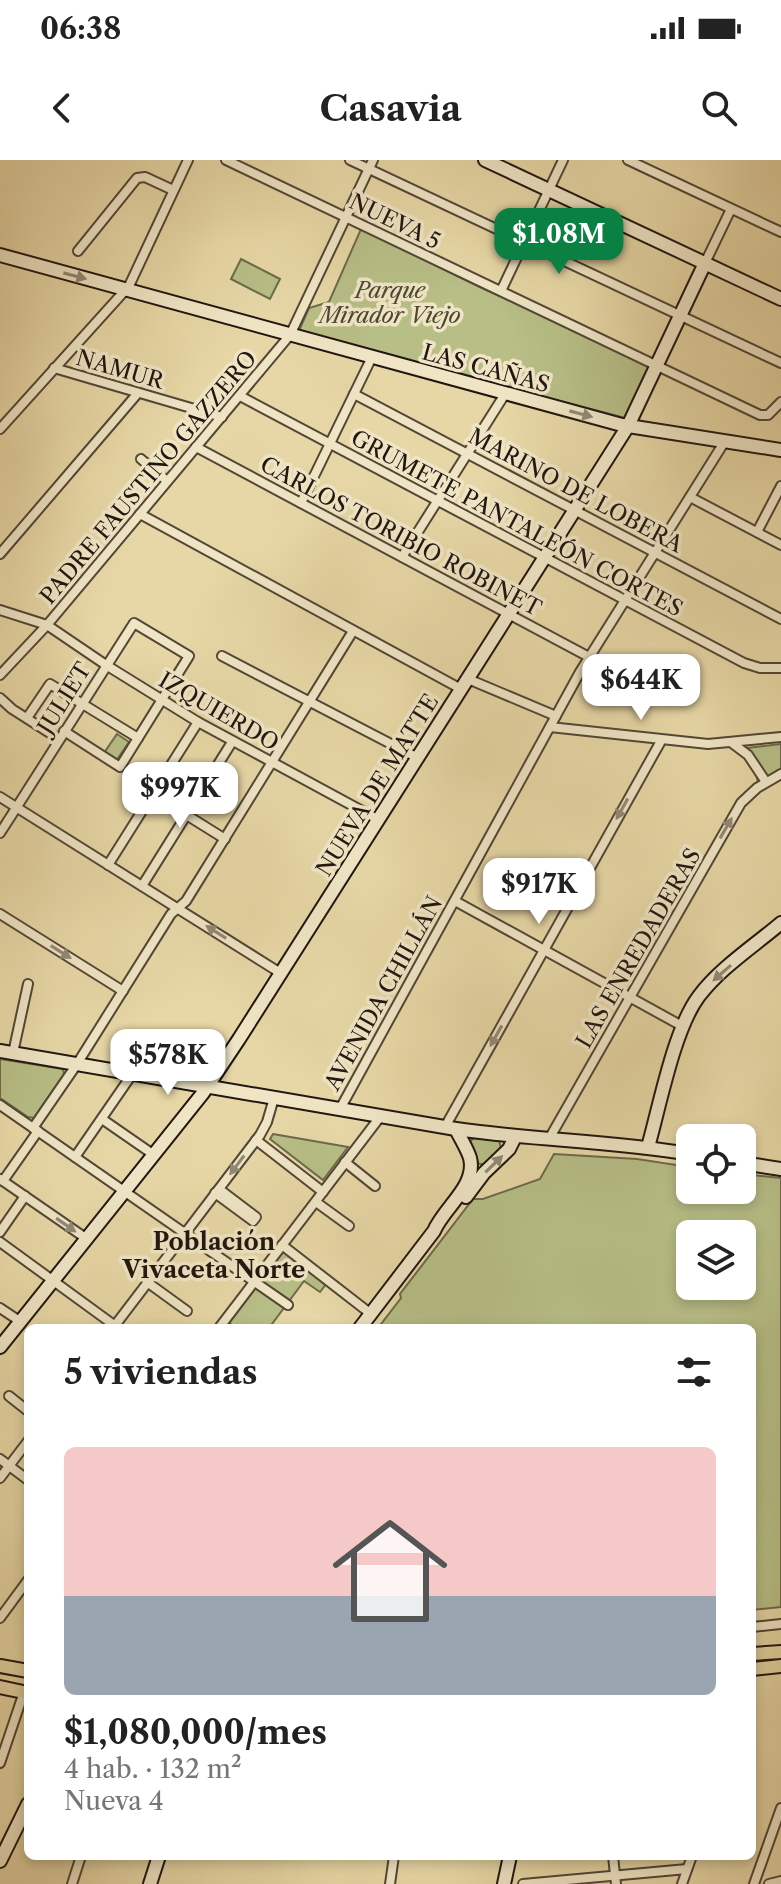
<!DOCTYPE html>
<html lang="es">
<meta charset="utf-8">
<style>
body{margin:0;font-family:"Libre Caslon Text",serif;background:#f6f6f6;color:#222;height:100vh;display:flex;flex-direction:column;font-size:30px;white-space:nowrap}
*{box-sizing:border-box;margin:0}
p{font-size:26px;color:#767676}
.icon{flex:none;width:44px;height:44px;fill:none;stroke:currentColor;stroke-width:2;stroke-linecap:round;stroke-linejoin:round}
.map{position:relative;flex:1;overflow:hidden}
.side{position:absolute;left:24px;top:1164px;width:732px;height:536px;display:flex;flex-direction:column;background:#fff;border-radius:12px;box-shadow:0 4px 12px #0003}
.side>*{flex:none}
.controls{position:absolute;left:676px;top:964px;display:grid;gap:16px}
.controls a{display:grid;place-items:center;width:80px;height:80px;border-radius:12px;background:#fff;box-shadow:0 4px 12px #0003;font-size:40px}
.price{position:absolute;translate:-50% -68px;padding:0 18px;border-radius:16px;background:#fff;color:#222;font-size:26px;line-height:52px;filter:drop-shadow(0 2px 4px #0008)}
.price::after{content:'';position:absolute;left:50%;top:48px;width:24px;height:18px;margin-left:-12px;background:inherit;clip-path:polygon(0 0,100% 0,50% 100%)}
.price.selected{background:#0b8043;color:#fff}
ul{padding:0;list-style:none}
li{display:grid;align-content:center;gap:16px;height:424px;padding:0 40px}
li span{display:grid;place-items:center;height:248px;border-radius:12px;color:#555}
li>.icon{margin-inline-start:auto}
span .icon{width:144px;height:144px;fill:#fffc;stroke-width:1}
li b{font-size:34px}
h2{display:flex;justify-content:space-between;align-items:center;height:96px;padding:0 40px;font-size:34px}
.status{display:flex;justify-content:space-between;align-items:center;height:56px;padding:0 40px;background:#fff;direction:ltr}
.status svg{height:22px;fill:currentColor}
header{display:flex;justify-content:space-between;align-items:center;height:104px;padding:0 40px;background:#fff;font-size:36px;font-weight:700}
.map>svg:first-child{display:block}
.green{fill:#b7be86;stroke:#6c6a4b;stroke-width:2;fill-rule:evenodd}
.lines{fill:none;stroke-linecap:round;stroke-linejoin:round}
.street-casing{stroke:#524636;stroke-width:12}
.secondary-casing{stroke:#211610;stroke-width:16}
.primary-casing{stroke:#211610;stroke-width:16}
.street{stroke:#efe5c5;stroke-width:8}
.secondary{stroke:#efe5c5;stroke-width:12}
.primary{stroke:#e7d7a6;stroke-width:12}
.oneway{fill:#928874}
.labels{text-anchor:middle;stroke-width:7;stroke-linejoin:round;paint-order:stroke}
.street-label{font-size:22px;fill:#211610;stroke:#efe5c5}
.park-label{font-size:22px;font-style:italic;fill:#4e4833;stroke:#efe5c5}
.neighbourhood-label{font-size:24px;font-weight:bold;fill:#211610;stroke:#efe5c5}
</style>
<div class="status"><b>06:38</b><svg viewBox="0 0 49 12"><path d="M0 12V9h3v3zM5 12V6h3v6zM10 12V3h3v9zM15 12V0h3v12zM26 1h20v11H26zM47 4h2v5h-2z"/></svg></div>
<header><svg class="icon" aria-label="back" viewBox="0 0 24 24"><path d="M15 5l-7 7 7 7"/></svg>Casavia<svg class="icon" aria-label="search" viewBox="0 0 24 24"><circle cx="10" cy="10" r="6"/><path d="M15 15l6 6"/></svg></header>
<div class="map">
<svg width="781" height="1724" viewBox="0 0 781 1724">
<rect width="100%" height="100%" fill="#e7d7a6"/>
<filter id="stains"><feTurbulence type="fractalNoise" baseFrequency=".0025" numOctaves="4"/><feColorMatrix values="0 0 0 0 .2 0 0 0 0 .09 0 0 0 0 .02 0 0 0 .5 -.17"/></filter>
<radialGradient id="worn" r=".72"><stop offset=".6" stop-color="#630" stop-opacity="0"/><stop offset="1" stop-color="#630" stop-opacity=".3"/></radialGradient>
<g class="green">
<polygon points="361,69 484,129 651,204 625,258 298,173 309,148 329,142"/>
<polygon points="241,99 280,119 270,139 231,119"/>
<polygon points="117,574 129,582 116,601 104,593"/>
<polygon points="781,584 781,615 759,627 755,609 738,589"/>
<polygon points="0,899 63,909 64,914 34,958 28,957 0,938"/>
<polygon points="273,974 348,987 323,1020 270,979"/>
<polygon points="474,978 499,981 502,991 485,1004 479,1004 468,983"/>
<path d="M554,994L637,999L690,1007V1030H742V1014L781,1018V1447L752,1450V1168H378L401,1138L400,1134L473,1039H483L540,1019ZM690,1074H742V1126H690Z"/>
<polygon points="284,1090 327,1123 320,1132 304,1121 269,1168 237,1168 229,1163"/>
</g>
<g class="lines">
<defs>
<g id="street">
<polyline points="226,0 760,255 768,255 781,242"/>
<polyline points="350,0 781,203"/>
<polyline points="628,0 781,72"/>
<polyline points="78,91 137,18 145,17 173,30"/>
<polyline points="705,103 731,49"/>
<polyline points="501,131 563,0"/>
<polyline points="54,208 222,257"/>
<polyline points="354,234 781,459"/>
<polyline points="240,236 744,503 760,508 781,508"/>
<polyline points="0,269 129,126 188,0"/>
<polyline points="196,287 589,497"/>
<polyline points="141,299 167,321"/>
<polyline points="690,337 781,385"/>
<polyline points="301,343 372,197"/>
<polyline points="140,354 461,529"/>
<polyline points="757,372 781,326"/>
<polyline points="0,394 138,233"/>
<polyline points="402,397 505,234"/>
<polyline points="0,450 47,465 106,505 198,562 379,660"/>
<polyline points="222,496 418,598"/>
<polyline points="0,515 47,465 290,175 373,0"/>
<polyline points="468,519 556,556"/>
<polyline points="0,538 12,549 59,579"/>
<polyline points="27,558 50,524 138,578"/>
<polyline points="550,567 708,584 781,577"/>
<polyline points="732,583 748,595 766,622"/>
<polyline points="153,634 225,679"/>
<polyline points="0,637 282,814"/>
<polyline points="0,673 11,656 134,463 189,496 120,607 64,571"/>
<polyline points="108,705 198,562"/>
<polyline points="142,726 232,582"/>
<polyline points="455,741 682,866"/>
<polyline points="0,754 123,831"/>
<polyline points="13,893 28,824"/>
<polyline points="0,945 288,1145"/>
<polyline points="340,949 580,512 725,281"/>
<polyline points="102,959 154,995"/>
<polyline points="445,967 661,581"/>
<polyline points="33,968 77,904 171,754 186,741 353,471"/>
<polyline points="549,979 741,643 757,628 781,614"/>
<polyline points="256,980 323,1032"/>
<polyline points="75,997 133,913"/>
<polyline points="345,1002 375,1026"/>
<polyline points="0,1019 87,1079"/>
<polyline points="3,1021 38,971"/>
<polyline points="215,1033 253,1061 256,1057 219,1029"/>
<polyline points="316,1042 349,1066"/>
<polyline points="0,1072 25,1036"/>
<polyline points="0,1082 118,1168"/>
<polyline points="282,1085 371,1154"/>
<polyline points="147,1122 187,1151"/>
<polyline points="0,1148 21,1162"/>
<polyline points="113,1168 260,975 267,962 274,938"/>
<polyline points="219,1168 380,957"/>
<polyline points="9,1236 28,1251"/>
<polyline points="0,1299 28,1320"/>
<polyline points="0,1318 28,1281"/>
<polyline points="0,1458 28,1420"/>
<polyline points="752,1467 781,1464"/>
<polyline points="0,1603 24,1532"/>
<polyline points="613,1696 616,1724"/>
<polyline points="72,1724 81,1696"/>
<polyline points="390,1724 394,1696"/>
<polyline points="523,1724 687,1709"/>
<polyline points="682,1724 692,1696"/>
<polyline points="754,1724 781,1648"/>
<polyline points="769,1724 781,1721"/>
</g>
<g id="secondary">
<polyline points="485,0 781,139"/>
<polyline points="0,95 622,265 781,290"/>
<path d="M0,891L456,969C534,980 612,981 690,994"/>
<path d="M648,987C660,945 674,869 699,836C720,808 754,786 781,763"/>
<polyline points="742,1003 781,1009"/>
<polyline points="466,1037 484,1013 509,989 515,977"/>
<path d="M360,1168L434,1071C444,1047 477,1026 470,998C467,988 460,978 456,969"/>
<polyline points="0,1187 203,933 239,879 628,266 705,103"/>
<polyline points="0,1701 28,1644"/>
<polyline points="150,1724 159,1696"/>
<polyline points="504,1724 510,1696"/>
</g>
<g id="primary">
<polyline points="752,1494 781,1492"/>
<polyline points="0,1506 28,1511"/>
<polyline points="752,1509 781,1506"/>
<polyline points="0,1527 28,1533"/>
</g>
</defs>
<use href="#street" class="street-casing"/>
<use href="#secondary" class="secondary-casing"/>
<use href="#primary" class="primary-casing"/>
<use href="#street" class="street"/>
<use href="#secondary" class="secondary"/>
<use href="#primary" class="primary"/>
</g>
<defs><path id="oneway-solid" d="M-6-.8H1V-3.2L6.5 0L1 3.2V.8H-6Z" transform="scale(2)"/></defs>
<g class="oneway">
<use href="#oneway-solid" transform="translate(75 116) rotate(15)"/>
<use href="#oneway-solid" transform="translate(581 254) rotate(15)"/>
<use href="#oneway-solid" transform="translate(622 649) rotate(119)"/>
<use href="#oneway-solid" transform="translate(726 668) rotate(-60)"/>
<use href="#oneway-solid" transform="translate(216 772) rotate(-148)"/>
<use href="#oneway-solid" transform="translate(61 792) rotate(32)"/>
<use href="#oneway-solid" transform="translate(722 813) rotate(139)"/>
<use href="#oneway-solid" transform="translate(496 876) rotate(119)"/>
<use href="#oneway-solid" transform="translate(494 1004) rotate(-44)"/>
<use href="#oneway-solid" transform="translate(237 1005) rotate(127)"/>
<use href="#oneway-solid" transform="translate(66 1065) rotate(35)"/>
</g>
<g class="labels">
<g class="street-label">
<text transform="translate(395 61) rotate(26)" y="8">NUEVA 5</text>
<text transform="translate(486 208) rotate(15)" y="8">LAS CAÑAS</text>
<text transform="translate(120 209) rotate(16)" y="8">NAMUR</text>
<text transform="translate(148 317) rotate(-50)" y="8">PADRE FAUSTINO GAZZERO</text>
<text transform="translate(576 330) rotate(28)" y="8">MARINO DE LOBERA</text>
<text transform="translate(517 363) rotate(28)" y="8">GRUMETE PANTALEÓN CORTES</text>
<text transform="translate(401 376) rotate(28)" y="8">CARLOS TORIBIO ROBINET</text>
<text transform="translate(64 538) rotate(-58)" y="8">JULIET</text>
<text transform="translate(219 551) rotate(30)" y="8">IZQUIERDO</text>
<text transform="translate(377 625) rotate(-58)" y="8">NUEVA DE MATTE</text>
<text transform="translate(638 788) rotate(-60)" y="8">LAS ENREDADERAS</text>
<text transform="translate(383 833) rotate(-61)" y="8">AVENIDA CHILLÁN</text>
</g>
<g class="park-label">
<text x="390" y="138">Parque<tspan x="390" dy="25">Mirador Viejo</tspan></text>
</g>
<g class="neighbourhood-label">
<text x="214" y="1090">Población<tspan x="214" dy="28">Vivaceta Norte</tspan></text>
</g>
</g>
<rect width="100%" height="100%" filter="url(#stains)"/>
<rect width="100%" height="100%" fill="url(#worn)"/>
</svg>
<div class="controls">
<a><svg class="icon" aria-label="locate" viewBox="0 0 24 24"><circle cx="12" cy="12" r="6"/><path d="M12 2v4M12 18v4M2 12h4M18 12h4"/></svg></a>
<a><svg class="icon" aria-label="layers" viewBox="0 0 24 24"><path d="M12 4l9 5-9 5-9-5zM3 14l9 5 9-5"/></svg></a>
</div>
<b class="price selected" style="left:559px;top:116px">$1.08M</b>
<b class="price" style="left:641px;top:562px">$644K</b>
<b class="price" style="left:180px;top:670px">$997K</b>
<b class="price" style="left:539px;top:766px">$917K</b>
<b class="price" style="left:168px;top:937px">$578K</b>
<section class="side">
<h2>5 viviendas<svg class="icon" aria-label="filters" viewBox="0 0 24 24"><path d="M4 7h16M4 17h16"/><circle cx="9" cy="7" r="2"/><circle cx="15" cy="17" r="2"/></svg></h2>
<ul>
<li><span style="background:linear-gradient(#f6c9c9 60%,#9aa5b1 0)"><svg class="icon" aria-label="home" viewBox="0 0 24 24"><path d="M3 11l9-7 9 7M6 9v11h12V9"/></svg></span><div><b>$1,080,000/mes</b><p>4 hab. · 132 m²</p><p>Nueva 4</p></div></li>
</ul>
</section>
</div>
